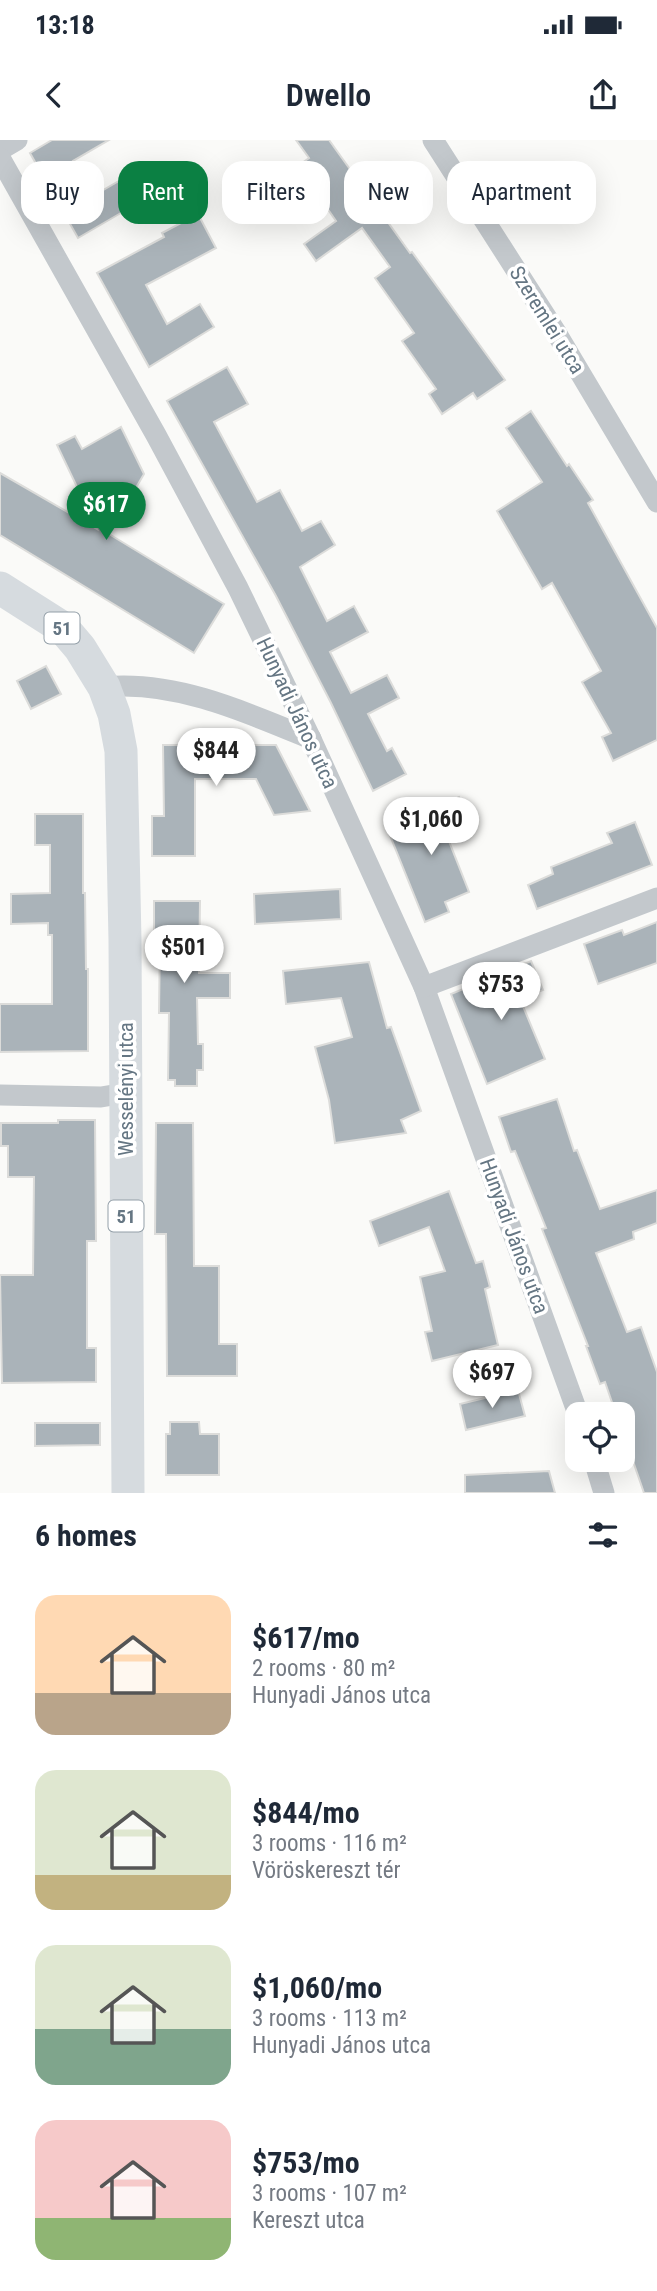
<!DOCTYPE html>
<meta charset="utf-8">
<style>
body{margin:0;font-family:"Roboto Condensed",sans-serif;background:#f2f2f3;color:#1f2937;height:100vh;display:flex;flex-direction:column;font-size:26px;white-space:nowrap}
*{box-sizing:border-box;margin:0}
p{font-size:23px;color:#747a83}
.icon{flex:none;width:38px;height:38px;fill:none;stroke:currentColor;stroke-width:2;stroke-linecap:round;stroke-linejoin:round}
.map{position:relative;height:1353px;overflow:hidden}
.drawer{display:flex;flex-direction:column;background:#fff;flex:1}
.drawer>*{flex:none}
.hud{position:absolute;left:21px;top:21px;width:616px;height:63px;display:flex;gap:14px}
.tools{position:absolute;left:565px;top:1262px;display:grid;gap:14px}
.tools a{display:grid;place-items:center;width:70px;height:70px;border-radius:14px;background:#fff;box-shadow:0 7px 28px #0002;font-size:35px}
.price{position:absolute;translate:-50% -60px;padding:0 16px;border-radius:24px;background:#fff;color:#222;font-size:23px;line-height:46px;filter:drop-shadow(0 2px 4px #0008)}
.price::after{content:'';position:absolute;left:50%;top:42px;width:21px;height:16px;margin-left:-10px;background:inherit;clip-path:polygon(0 0,100% 0,50% 100%)}
.price.active{background:#0b8043;color:#fff}
ul{padding:0;list-style:none}
li{display:flex;align-items:center;gap:21px;height:175px;padding:0 35px}
li span{display:grid;place-items:center;flex:none;width:196px;height:140px;border-radius:21px;color:#555}
li>.icon{margin-inline-start:auto}
span .icon{width:84px;height:84px;fill:#fffc;stroke-width:1}
li b{font-size:30px}
h2{display:flex;justify-content:space-between;align-items:center;height:84px;padding:0 35px;font-size:30px}
.pill{padding:0 24px;border-radius:21px;background:#fff;box-shadow:0 7px 28px #0002;font-size:24px;line-height:63px}
.pill.active{background:#0b8043;color:#fff}
.status{display:flex;justify-content:space-between;align-items:center;height:49px;padding:0 35px;background:#fff;direction:ltr}
.status svg{height:19px;fill:currentColor}
header{display:flex;justify-content:space-between;align-items:center;height:91px;padding:0 35px;background:#fff;font-size:32px;font-weight:600}
.map>svg:first-child{display:block}
.building{fill:#aab3b9;stroke:#dcdcda;stroke-width:2}
.lines{fill:none;stroke-linecap:round;stroke-linejoin:round}
.street{stroke:#c3c8cc;stroke-width:21}
.primary{stroke:#d6dbdf;stroke-width:33}
.labels{text-anchor:middle;stroke-width:7;stroke-linejoin:round;paint-order:stroke}
.shield{fill:#fff;stroke:#939fa8;stroke-width:2}
.shield-label{font-size:19px;font-weight:bold;fill:#657683}
.street-label{font-size:21px;fill:#657683;stroke:#fff}
</style>
<div class="status"><b>13:18</b><svg viewBox="0 0 49 12"><path d="M0 12V9h3v3zM5 12V6h3v6zM10 12V3h3v9zM15 12V0h3v12zM26 1h20v11H26zM47 4h2v5h-2z"/></svg></div>
<header><svg class="icon" aria-label="back" viewBox="0 0 24 24"><path d="M15 5l-7 7 7 7"/></svg>Dwello<svg class="icon" aria-label="share" viewBox="0 0 24 24"><path d="M12 15V3M7 8l5-5 5 5M5 13v7h14v-7"/></svg></header>
<div class="map">
<svg width="657" height="1353" viewBox="0 0 657 1353">
<rect width="100%" height="100%" fill="#fafaf8"/>
<g class="building">
<polygon points="52,0 109,0 73,21 91,57 124,38 138,63 78,98 30,13"/>
<polygon points="296,0 329,0 410,113 412,112 505,240 477,259 473,253 442,274 429,254 436,249 402,201 414,193 375,138 390,127 362,88 316,121 304,104 336,81 298,26 309,18"/>
<polygon points="198,74 216,108 146,145 167,184 200,164 214,187 149,227 97,133 164,97 162,93"/>
<polygon points="227,227 248,264 214,282 257,362 280,350 302,391 321,381 335,405 300,427 327,481 354,466 368,492 330,512 351,553 387,535 399,558 368,574 387,611 392,608 406,634 373,651 331,563 276,456 167,261"/>
<polygon points="531,271 567,326 569,324 593,360 588,363 657,488 657,600 613,621 602,597 611,593 582,542 601,531 552,443 542,449 497,371 542,342 506,288"/>
<polygon points="121,287 144,334 109,394 224,464 194,513 0,395 0,333 97,389 57,305 75,296 82,309"/>
<polygon points="46,526 61,554 31,569 17,541"/>
<polygon points="163,605 276,605 310,671 274,675 256,639 195,639 195,716 152,716 152,676 164,676"/>
<polygon points="459,657 469,681 445,691 469,752 445,762 449,772 425,782 387,688"/>
<polygon points="35,674 83,674 83,753 85,753 86,829 88,829 88,911 0,912 0,864 52,864 52,795 48,795 48,783 11,784 11,754 50,753 50,705 35,705"/>
<polygon points="635,682 652,725 537,769 528,745 553,734 551,727 612,703 607,693"/>
<polygon points="340,749 341,779 255,784 254,754"/>
<polygon points="154,761 200,761 199,833 230,833 230,858 197,858 198,904 203,904 203,930 197,930 197,946 175,946 175,940 168,940 169,873 159,873 160,799 154,799"/>
<polygon points="657,782 657,823 598,844 584,804 622,790 624,795"/>
<polygon points="531,821 543,850 520,859 545,919 487,944 451,854"/>
<polygon points="369,822 387,888 391,887 421,971 401,980 406,993 335,1003 329,960 315,907 352,897 341,858 286,864 283,831"/>
<polygon points="557,959 574,1011 577,1010 600,1069 657,1050 657,1083 633,1092 634,1099 596,1113 627,1192 641,1187 657,1232 657,1353 644,1353 623,1292 623,1274 616,1274 605,1242 600,1244 586,1206 588,1206 542,1089 546,1088 515,1011 511,1012 499,977"/>
<polygon points="58,980 95,980 96,1101 87,1101 87,1208 96,1208 96,1242 2,1243 0,1135 33,1135 34,1037 8,1037 8,1006 1,1006 1,983 58,983"/>
<polygon points="156,983 193,983 194,1126 219,1126 219,1204 237,1204 237,1236 167,1236 166,1094 155,1094"/>
<polygon points="449,1051 476,1123 483,1121 490,1147 485,1149 498,1205 432,1221 425,1192 432,1191 420,1137 445,1131 429,1087 379,1106 370,1081"/>
<polygon points="518,1250 525,1276 466,1290 460,1264"/>
<polygon points="170,1282 199,1282 200,1294 219,1294 219,1335 166,1335 166,1294 170,1294"/>
<polygon points="35,1283 100,1283 100,1305 35,1306"/>
<polygon points="549,1331 555,1353 465,1353 465,1335"/>
</g>
<g class="lines">
<g class="street">
<polyline points="433,0 557,194 657,362"/>
<polyline points="0,10 17,0"/>
<polyline points="0,18 156,295 238,448 311,599 424,847 578,1274"/>
<path d="M104,547C175,540 246,572 311,599"/>
<polyline points="424,847 657,758"/>
<polyline points="0,955 101,957 125,953"/>
<polyline points="594,1320 604,1353"/>
</g>
<polyline class="primary" points="0,448 63,488 80,508 104,547 114,574 121,611 125,800 128,1353"/>
</g>
<g class="labels">
<g class="shield">
<rect x="44.5" y="472.5" width="35" height="31" rx="5"/>
<rect x="108.5" y="1060.5" width="35" height="31" rx="5"/>
</g>
<g class="shield-label">
<text x="62" y="495">51</text>
<text x="126" y="1083">51</text>
</g>
<g class="street-label">
<text transform="translate(547 180) rotate(58)" y="7">Szeremlei utca</text>
<text transform="translate(297 573) rotate(65)" y="7">Hunyadi János utca</text>
<text transform="translate(126 949) rotate(-90)" y="7">Wesselényi utca</text>
<text transform="translate(514 1096) rotate(70)" y="7">Hunyadi János utca</text>
</g>
</g>
</svg>
<div class="tools">
<a><svg class="icon" aria-label="locate" viewBox="0 0 24 24"><circle cx="12" cy="12" r="6"/><path d="M12 2v4M12 18v4M2 12h4M18 12h4"/></svg></a>
</div>
<b class="price active" style="left:106px;top:402px">$617</b>
<b class="price" style="left:216px;top:648px">$844</b>
<b class="price" style="left:431px;top:717px">$1,060</b>
<b class="price" style="left:184px;top:845px">$501</b>
<b class="price" style="left:501px;top:882px">$753</b>
<b class="price" style="left:492px;top:1270px">$697</b>
<div class="hud">
<a class="pill">Buy</a>
<a class="pill active">Rent</a>
<a class="pill">Filters</a>
<a class="pill">New</a>
<a class="pill">Apartment</a>
</div>
</div>
<section class="drawer">
<h2>6 homes<svg class="icon" aria-label="filters" viewBox="0 0 24 24"><path d="M4 7h16M4 17h16"/><circle cx="9" cy="7" r="2"/><circle cx="15" cy="17" r="2"/></svg></h2>
<ul>
<li><span style="background:linear-gradient(#ffd9b3 70%,#b9a48a 0)"><svg class="icon" aria-label="home" viewBox="0 0 24 24"><path d="M3 11l9-7 9 7M6 9v11h12V9"/></svg></span><div><b>$617/mo</b><p>2 rooms · 80 m²</p><p>Hunyadi János utca</p></div></li>
<li><span style="background:linear-gradient(#dfe7d0 75%,#c2b280 0)"><svg class="icon" aria-label="home" viewBox="0 0 24 24"><path d="M3 11l9-7 9 7M6 9v11h12V9"/></svg></span><div><b>$844/mo</b><p>3 rooms · 116 m²</p><p>Vöröskereszt tér</p></div></li>
<li><span style="background:linear-gradient(#dfe7d0 60%,#7fa58c 0)"><svg class="icon" aria-label="home" viewBox="0 0 24 24"><path d="M3 11l9-7 9 7M6 9v11h12V9"/></svg></span><div><b>$1,060/mo</b><p>3 rooms · 113 m²</p><p>Hunyadi János utca</p></div></li>
<li><span style="background:linear-gradient(#f6c9c9 70%,#8fb573 0)"><svg class="icon" aria-label="home" viewBox="0 0 24 24"><path d="M3 11l9-7 9 7M6 9v11h12V9"/></svg></span><div><b>$753/mo</b><p>3 rooms · 107 m²</p><p>Kereszt utca</p></div></li>
</ul>
</section>
